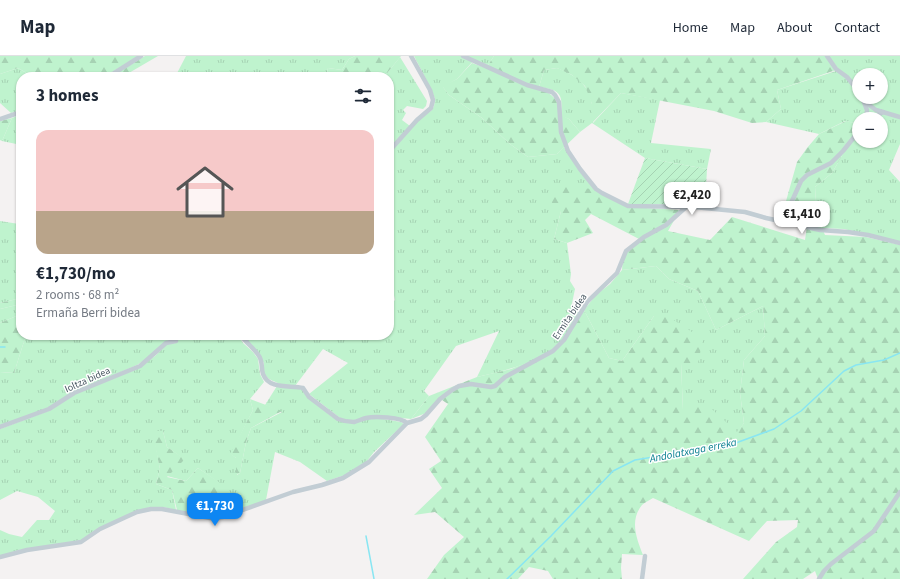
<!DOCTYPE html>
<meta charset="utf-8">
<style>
body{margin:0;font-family:"Source Sans 3",sans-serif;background:#f6f6f7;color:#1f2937;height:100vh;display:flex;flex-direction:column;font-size:15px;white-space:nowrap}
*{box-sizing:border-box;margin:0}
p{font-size:13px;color:#747a83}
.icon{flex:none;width:22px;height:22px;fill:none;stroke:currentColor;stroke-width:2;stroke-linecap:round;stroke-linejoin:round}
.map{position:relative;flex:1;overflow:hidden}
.details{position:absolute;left:16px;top:16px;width:378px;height:268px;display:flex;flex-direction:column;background:#fff;border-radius:16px;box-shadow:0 1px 3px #0004}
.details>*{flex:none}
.tools{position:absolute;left:852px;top:12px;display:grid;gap:8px}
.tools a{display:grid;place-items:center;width:36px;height:36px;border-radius:50%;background:#fff;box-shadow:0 1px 3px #0004;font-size:20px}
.price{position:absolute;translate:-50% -34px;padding:0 9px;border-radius:8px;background:#fff;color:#222;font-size:13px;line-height:26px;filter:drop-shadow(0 1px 2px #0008)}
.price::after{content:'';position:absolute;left:50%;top:24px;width:12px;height:9px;margin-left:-6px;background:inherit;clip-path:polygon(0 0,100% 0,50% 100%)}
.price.selected{background:#0e86f2;color:#fff}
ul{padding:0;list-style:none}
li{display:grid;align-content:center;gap:8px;height:212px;padding:0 20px}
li+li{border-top:1px solid #e0e1e3}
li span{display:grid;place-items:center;height:124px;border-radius:12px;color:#555}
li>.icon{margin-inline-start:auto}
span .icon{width:72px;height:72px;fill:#fffc;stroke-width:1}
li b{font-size:17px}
h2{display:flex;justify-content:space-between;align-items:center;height:48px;padding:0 20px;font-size:17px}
header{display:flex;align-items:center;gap:24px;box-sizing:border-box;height:56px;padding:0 20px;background:#fff;border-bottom:1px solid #e0e1e3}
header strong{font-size:19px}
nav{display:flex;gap:22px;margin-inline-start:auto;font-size:14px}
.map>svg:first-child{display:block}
.grass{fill:url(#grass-tufts);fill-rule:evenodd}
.forest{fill:url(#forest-firs)}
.garden{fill:url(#garden-furrows)}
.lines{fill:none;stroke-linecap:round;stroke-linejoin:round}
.stream{stroke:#89e6f2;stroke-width:1.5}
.street{stroke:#c2cdd4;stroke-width:4.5}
.labels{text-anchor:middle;stroke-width:3;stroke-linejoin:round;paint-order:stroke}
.street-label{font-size:10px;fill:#485761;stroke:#fff}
.water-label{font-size:11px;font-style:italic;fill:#067e8f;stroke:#fff}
</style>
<header>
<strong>Map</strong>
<nav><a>Home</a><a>Map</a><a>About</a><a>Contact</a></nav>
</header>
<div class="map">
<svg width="900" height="523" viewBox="0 0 900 523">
<defs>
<pattern id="grass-tufts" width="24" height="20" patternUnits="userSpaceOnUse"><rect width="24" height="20" fill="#bff3ce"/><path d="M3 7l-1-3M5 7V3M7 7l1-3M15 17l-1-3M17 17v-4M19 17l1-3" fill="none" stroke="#a6d2b3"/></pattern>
<pattern id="forest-firs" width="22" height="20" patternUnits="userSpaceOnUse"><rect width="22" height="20" fill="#bff3ce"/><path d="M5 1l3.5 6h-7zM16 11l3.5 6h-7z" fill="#a6d2b3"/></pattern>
<pattern id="garden-furrows" width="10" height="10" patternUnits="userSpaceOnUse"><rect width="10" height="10" fill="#bff3ce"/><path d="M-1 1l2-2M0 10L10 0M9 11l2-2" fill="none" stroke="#a6d2b3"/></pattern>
</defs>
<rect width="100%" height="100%" fill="#f4f2f2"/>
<g class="grass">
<polygon points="186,0 355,0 349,3 342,14 328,12 326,21 175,21"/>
<path d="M414,0H494L488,9L474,4L457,23L443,31L449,39L482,62L510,88L528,101L557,98L564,91L578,113L594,133L561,155L554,183L567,187L571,218L570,225L575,233L571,252L579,256C573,265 569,277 562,285C544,306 503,315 477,321L499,275L456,290L424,335L429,340L411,363L382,360L354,364H347L340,362L309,338L348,307L323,293L295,330L280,328L269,323L264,318V307L243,279H389V250L395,244L391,225L389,221V98L419,64L432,54L434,50L435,43L432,35Z"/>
<path d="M829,0H900V88L889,114L900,126V186L844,173L822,172L817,161L815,131L832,117L859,70V85H881V63H859V68L845,65L819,78L766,66L781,53L777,34L839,14ZM859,19H881V41H859Z"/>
<polygon points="400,1 427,45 426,50 423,53 407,50 403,54 406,57 402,64 410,70 389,94 389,21 384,21"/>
<polygon points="18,12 30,19 30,21 21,21 21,54 11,57 0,47 0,18"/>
<path d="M557,12C575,19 588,27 592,48C593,54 592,61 593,67L621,37L660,44L651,87L711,93L707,113L645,102L592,67L580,76L569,63L561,60C563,38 561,34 539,31L544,14Z"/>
<polygon points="21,58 21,89 2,85 12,62"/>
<polygon points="21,160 21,242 0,247 0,165 19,168"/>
<polygon points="656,210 669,223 698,235 716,274 763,250 765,280 744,304 740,337 744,367 737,377 683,354 681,307 654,260 622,305 609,302 584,254 596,239 610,228 622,214"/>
<polygon points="21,248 21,258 0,267 0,253"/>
<polygon points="26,279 238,279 243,287 253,296 258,303 260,318 264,326 250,343 253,354 231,398 236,402 237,419 240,417 246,386 251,372 282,356 265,349 277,330 298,332 302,334 307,341 331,360 339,365 354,367 367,363 378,362 401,366 404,368 374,396 367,405 345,419 327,425 300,406 275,396 266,444 223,459 215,460 213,452 219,449 218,426 198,412 186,425 167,420 184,403 167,391 163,375 153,375 160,413 156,428 172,434 176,454 163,451 151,451 134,456 101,471 82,484 19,494 0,500 0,474 9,478 22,481 37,464 49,464 55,455 38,441 17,435 0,444 0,373 51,354 75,338 137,313 155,300 167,288 176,287 177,284 174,283 167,285 146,303 137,309 72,337 48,352 0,370 0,316 14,317"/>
</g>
<g class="forest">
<polygon points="0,0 138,0 104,21 30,21 30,19 18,12 0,18"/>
<polygon points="145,0 158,0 122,21 111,21"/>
<polygon points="355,0 401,0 384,21 326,21 328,12 342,14 349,3"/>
<path d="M494,0H825L836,14L777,34L781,53L766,66L752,67L714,55L621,37L592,67V48L585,30L572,19L557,12L544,14L539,31C553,40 558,41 559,58L569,63L580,76L557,98L528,101L510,88L482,62L449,39L442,30L457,23L472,7L486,12Z"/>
<polygon points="12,62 2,85 0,84 0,65"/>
<path d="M846,65L859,68V70L832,117L815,131L817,161L825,179L866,181L900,189V523H818L815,515L803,523H743L776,486L797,471L798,464L767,465L749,485L653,442C650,444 645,446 642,449C629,465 637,483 643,499L622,498L621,512L622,523H553L548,515L529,511L518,523H427L444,499L464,481L435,456L414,459L442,432L429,413L441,405L425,381L448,348L439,342L426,357L411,363L429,340L477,321L511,313L547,298L562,285L584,254L609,302L622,305L654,260L664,258L703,283L698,307H681L683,354L705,347L737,376L744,367L740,337L744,304L765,280L763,250L716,274L698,235L669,223L656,210L622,214L623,199L639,183L591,158L585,164L593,177L567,187L554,183L561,155L548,143L552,130L594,133L627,151L680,154L668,175L710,184L732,161L805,184L807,170L781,163L797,106L807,92L819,78Z"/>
<polygon points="21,242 21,248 0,253 0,247"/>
<polygon points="21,258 21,279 26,279 14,317 0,316 0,267"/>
<polygon points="250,343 282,355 251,372 246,386 240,417 236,419 236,402 230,398 253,354"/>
<polygon points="152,375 163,375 167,391 185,403 167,421 186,425 198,412 219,426 219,449 213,452 215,460 202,460 177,454 172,434 156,428 160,413"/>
</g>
<polygon class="garden" points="645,102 707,113 705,149 628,148"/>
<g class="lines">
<g class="stream">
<polyline points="0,291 5,291"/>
<polyline points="366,480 374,523"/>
<polyline points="507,523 551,480 613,415 635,404 733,388 774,373 801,355 844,315 856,309 884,304 900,297"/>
</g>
<g class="street">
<polyline points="463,0 527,29 552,36 555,39 559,46 561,76 568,95 580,113 596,133 602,137 628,150 694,151 745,156 766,162 820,174 848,176 868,179 900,187"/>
<polyline points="827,0 836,13 847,21 859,36"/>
<polyline points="108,21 141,0"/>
<polyline points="862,41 867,54 866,63"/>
<polyline points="865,46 876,54 900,61"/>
<polyline points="0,63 21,56"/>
<polyline points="871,63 883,56"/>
<polyline points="392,92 417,64 431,52 433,44 430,34 411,0"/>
<polyline points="783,165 801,125 807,119 831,107 843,95 859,75"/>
<path d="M241,279C246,287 254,292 259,300C263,306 261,312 263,318C269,334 290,329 303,332L309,341L338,363C343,365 348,366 354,366C358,365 362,363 366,362C375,360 401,361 407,367"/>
<polyline points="0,371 49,353 74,337 140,310 166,287 176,285"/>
<polyline points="0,501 27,494 81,486 100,473 126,461 137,456 151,453 162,453 210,462 223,461 293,436 322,429 343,422 369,406 407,367 421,363 426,359 440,343 452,334 459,330 471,328 491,331 495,330 505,321 553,295 564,284 587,246 617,217 626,195 644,181 666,169 685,152"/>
<polyline points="642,523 645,500"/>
<polyline points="819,523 824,515 831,508 874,475 900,436"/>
</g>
</g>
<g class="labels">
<g class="street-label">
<text transform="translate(569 260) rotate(-56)" y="4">Ermita bidea</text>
<text transform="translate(87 323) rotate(-24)" y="4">Ioltza bidea</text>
</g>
<g class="water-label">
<text transform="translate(693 394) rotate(-11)" y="4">Andolatxaga erreka</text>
</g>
</g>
</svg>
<div class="tools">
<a>+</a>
<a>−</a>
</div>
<b class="price" style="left:692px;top:160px">€2,420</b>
<b class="price" style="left:802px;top:179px">€1,410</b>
<b class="price selected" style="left:215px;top:471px">€1,730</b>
<section class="details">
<h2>3 homes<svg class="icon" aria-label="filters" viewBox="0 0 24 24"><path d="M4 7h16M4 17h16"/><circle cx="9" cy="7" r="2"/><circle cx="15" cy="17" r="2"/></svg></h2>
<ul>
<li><span style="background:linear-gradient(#f6c9c9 65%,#b9a48a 0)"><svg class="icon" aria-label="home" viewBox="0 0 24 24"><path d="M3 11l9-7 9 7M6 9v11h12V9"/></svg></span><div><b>€1,730/mo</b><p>2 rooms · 68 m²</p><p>Ermaña Berri bidea</p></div></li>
</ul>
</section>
</div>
